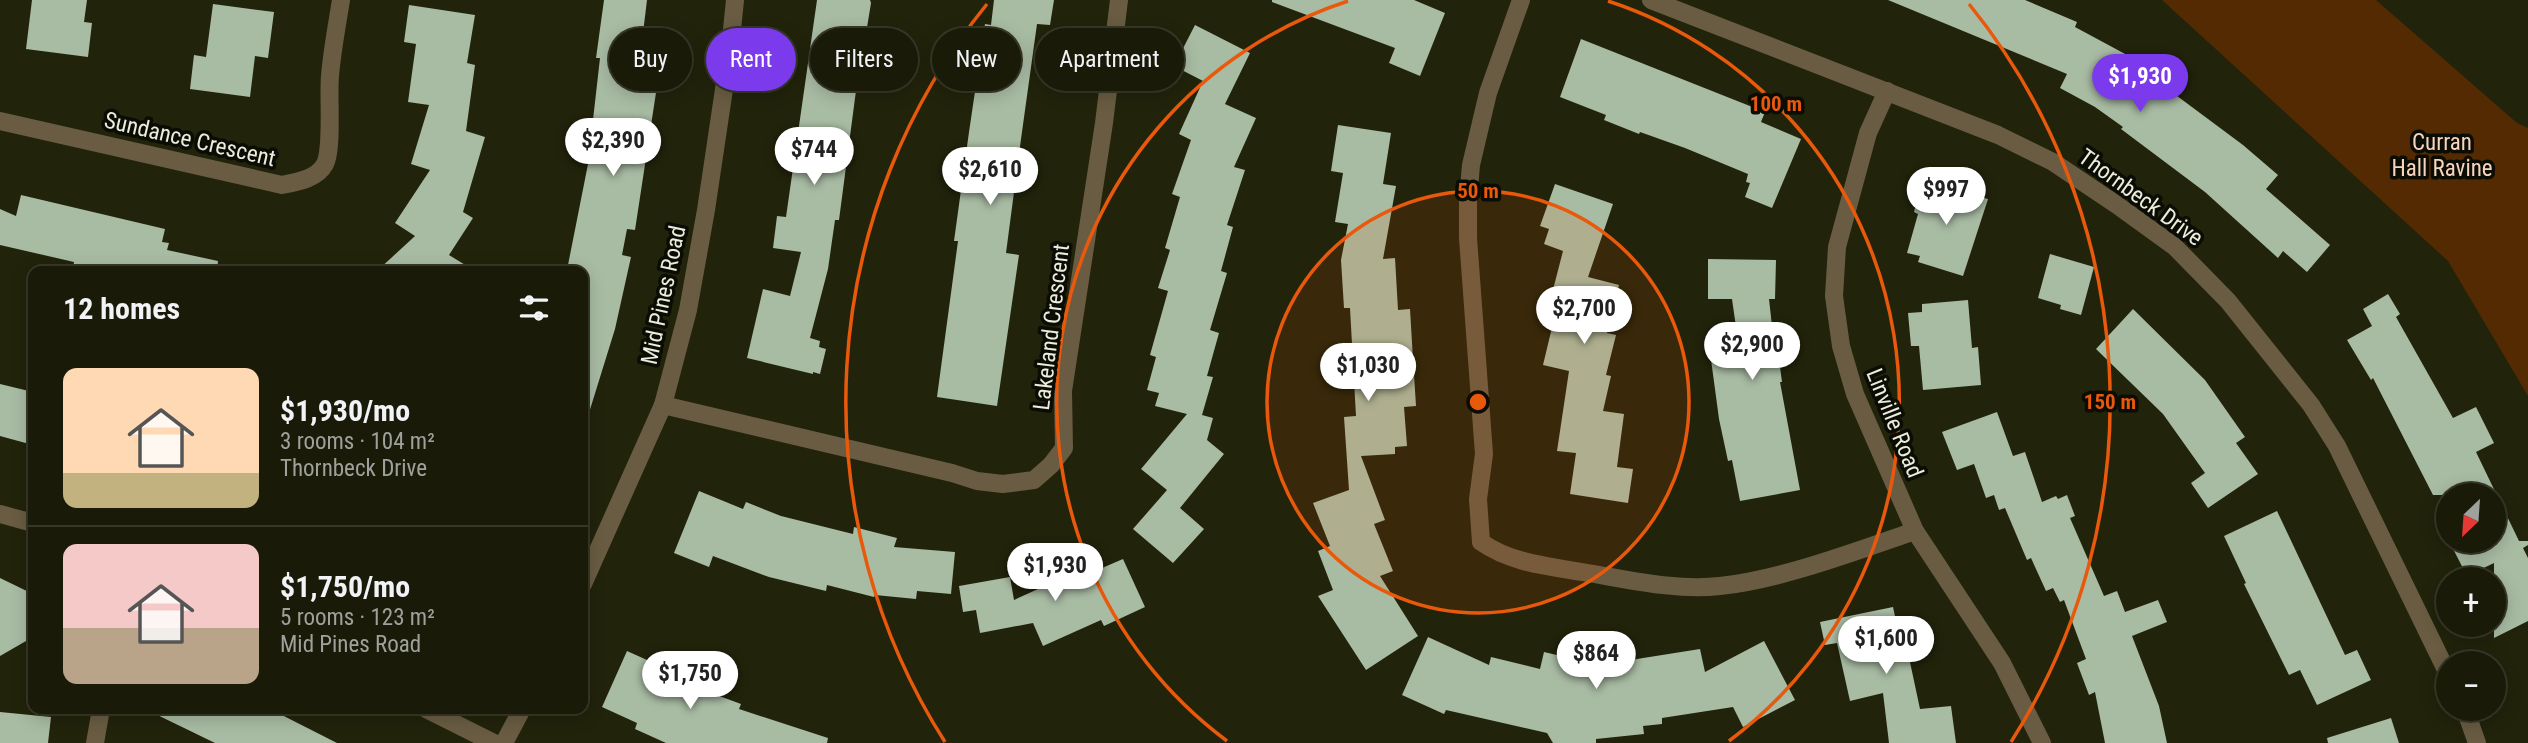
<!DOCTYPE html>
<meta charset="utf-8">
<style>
body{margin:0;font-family:"Roboto Condensed",sans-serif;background:#232312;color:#f1f3f6;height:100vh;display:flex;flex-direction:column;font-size:26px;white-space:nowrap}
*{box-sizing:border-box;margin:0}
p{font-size:23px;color:#9fa19c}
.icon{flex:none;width:38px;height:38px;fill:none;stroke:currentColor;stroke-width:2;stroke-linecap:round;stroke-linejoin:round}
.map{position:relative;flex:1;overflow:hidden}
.side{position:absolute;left:28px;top:266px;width:560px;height:448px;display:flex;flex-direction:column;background:#1a1a08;border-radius:14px;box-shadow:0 4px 18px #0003,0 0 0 2px #383829}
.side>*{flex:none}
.guide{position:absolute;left:609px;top:28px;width:665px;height:63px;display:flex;gap:14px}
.needle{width:46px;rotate:205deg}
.buttons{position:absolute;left:2436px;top:483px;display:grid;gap:14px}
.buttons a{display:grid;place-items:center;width:70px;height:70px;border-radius:50%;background:#1a1a08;box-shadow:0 4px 18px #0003,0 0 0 2px #383829;font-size:35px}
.price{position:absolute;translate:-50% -60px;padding:0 16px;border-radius:24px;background:#fff;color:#222;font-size:23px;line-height:46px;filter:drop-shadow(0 2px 4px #0008)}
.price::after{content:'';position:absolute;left:50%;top:42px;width:21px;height:16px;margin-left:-10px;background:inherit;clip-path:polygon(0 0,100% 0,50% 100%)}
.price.on{background:#7c3aed;color:#fff}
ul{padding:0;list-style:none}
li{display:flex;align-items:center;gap:21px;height:175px;padding:0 35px}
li+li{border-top:2px solid #383829}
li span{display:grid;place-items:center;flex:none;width:196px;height:140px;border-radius:14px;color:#555}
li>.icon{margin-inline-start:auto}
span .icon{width:84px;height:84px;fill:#fffc;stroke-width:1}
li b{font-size:30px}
h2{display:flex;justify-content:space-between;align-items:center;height:84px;padding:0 35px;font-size:30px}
.chip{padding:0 24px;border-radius:32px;background:#1a1a08;box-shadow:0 4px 18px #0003,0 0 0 2px #383829;font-size:24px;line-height:63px}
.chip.on{background:#7c3aed;color:#fff}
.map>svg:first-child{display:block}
.green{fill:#542a02}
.building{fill:#a8bba3}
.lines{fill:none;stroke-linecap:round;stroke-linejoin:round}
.minor{stroke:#695c42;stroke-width:18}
.tertiary{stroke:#695c42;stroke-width:18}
.ring{fill:none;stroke:#e8590c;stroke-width:3.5}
.labels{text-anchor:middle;stroke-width:7;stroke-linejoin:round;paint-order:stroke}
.street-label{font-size:23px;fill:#ebedde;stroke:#0b0c04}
.park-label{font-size:23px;fill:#f8d6be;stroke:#0b0c04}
.centre{fill:#e8590c;stroke:#0b0c04;stroke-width:3.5}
.ring-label{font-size:21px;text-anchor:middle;font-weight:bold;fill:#e8590c;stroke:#0b0c04;stroke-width:7;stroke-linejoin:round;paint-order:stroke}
</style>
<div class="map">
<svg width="2528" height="743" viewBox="0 0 2528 743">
<rect width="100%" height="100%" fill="#22230b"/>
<polygon class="green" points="2162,0 2376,0 2517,123 2528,128 2528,396 2448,261"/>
<g class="building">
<polygon points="32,0 87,0 84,22 92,23 88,57 26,49"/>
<polygon points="604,0 647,0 643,33 651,34 646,71 659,73 635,230 627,229 622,255 631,257 615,329 588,416 583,415 583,268 568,265 588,164 600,58 596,58"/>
<polygon points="817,0 870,0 871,3 864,46 862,45 839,220 835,220 828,269 810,338 820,341 819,347 826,349 820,374 813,372 813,374 747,358 763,289 790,296 801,252 773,248 777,216 786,217"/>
<polygon points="994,0 1054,0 1050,25 1037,24 1021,139 1006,253 1019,255 997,406 937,397 958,241 954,241 969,132 985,24 991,25"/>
<polygon points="1272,0 1414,0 1445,13 1420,76 1389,63 1395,48 1272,2"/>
<polygon points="1888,0 2025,0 2077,22 2075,27 2127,55 2126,58 2243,145 2278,175 2266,189 2330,245 2307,272 2283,251 2278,258 2205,192 2121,129 2123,127 2095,107 2060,88 2067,74"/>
<polygon points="213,4 274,12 268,58 255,56 250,97 190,89 194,55 206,57"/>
<polygon points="409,5 475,15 467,63 475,65 466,131 485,137 463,212 473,218 449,255 475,271 377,271 415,236 395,223 430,170 411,164 429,105 408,102 416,44 404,42"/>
<polygon points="1195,25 1250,53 1225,104 1256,118 1234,167 1245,170 1227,225 1233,227 1221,271 1227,273 1210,330 1219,333 1207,376 1213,377 1202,415 1213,418 1207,440 1224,454 1180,508 1204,529 1173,563 1133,529 1167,490 1141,469 1187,414 1155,406 1159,393 1147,390 1156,357 1150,355 1168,291 1158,288 1170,250 1165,248 1180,197 1172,194 1191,140 1179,134 1203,81 1174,66"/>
<polygon points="1581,39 1765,112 1761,122 1801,139 1772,208 1745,197 1750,183 1746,182 1748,174 1685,148 1640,132 1639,134 1604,120 1606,115 1560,97"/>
<polygon points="1338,125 1391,133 1383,184 1396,186 1383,259 1395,258 1398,310 1410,309 1412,343 1416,406 1404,407 1407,446 1395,447 1395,454 1361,456 1385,520 1374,524 1393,571 1380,576 1418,636 1366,670 1318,596 1333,590 1318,551 1330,546 1313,503 1349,490 1344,417 1356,416 1350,308 1344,308 1341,260 1348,224 1335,222 1343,173 1331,171"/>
<polygon points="1922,180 1988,199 1963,276 1918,262 1920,256 1907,253 1918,214 1914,212"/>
<polygon points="1555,184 1613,204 1588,277 1619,285 1607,333 1616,335 1606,375 1611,376 1603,411 1624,414 1617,467 1633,469 1628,503 1570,494 1576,453 1557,451 1569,371 1543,365 1555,315 1547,313 1563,251 1544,244 1549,229 1540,226"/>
<polygon points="21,195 165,229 162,242 169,243 167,250 218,261 217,271 88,271 73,268 74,262 0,245 0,209 16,216"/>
<polygon points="2050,254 2094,267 2081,315 2060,309 2061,305 2038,298"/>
<polygon points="1708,259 1776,260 1775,299 1769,299 1774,344 1777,344 1782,382 1780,382 1800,490 1740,501 1732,460 1728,461 1719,419 1710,352 1739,348 1732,299 1708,299"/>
<polygon points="2388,294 2400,314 2396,317 2453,418 2476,407 2494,443 2476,452 2519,541 2528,541 2528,545 2523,548 2528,558 2528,621 2494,638 2494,563 2467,576 2449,541 2494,541 2494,495 2433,495 2373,378 2371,380 2347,340 2372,326 2363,309"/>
<polygon points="1968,300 1972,348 1978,347 1981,385 1923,390 1919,346 1911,346 1908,313 1922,312 1922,304"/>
<polygon points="2133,309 2205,380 2245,437 2236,443 2258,474 2208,508 2191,483 2205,473 2163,414 2096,349"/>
<polygon points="0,384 33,392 33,445 0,436"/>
<polygon points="1997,412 2013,456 2025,452 2042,502 2056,496 2058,499 2067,495 2075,516 2070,518 2104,596 2117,591 2125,612 2158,600 2167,622 2132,636 2159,706 2167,743 2105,743 2095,692 2089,695 2077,663 2086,659 2064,600 2060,602 2053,588 2046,591 2031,558 2027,560 2005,508 1999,510 1994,495 1986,498 1974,464 1957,470 1942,432"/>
<polygon points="699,491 743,509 746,502 781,516 853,534 854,527 897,538 894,547 955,552 951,594 917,591 916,599 875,595 874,597 827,585 826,591 769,577 713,556 709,567 674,553"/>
<polygon points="2277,511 2345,655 2357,650 2371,680 2317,705 2300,670 2289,675 2244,584 2246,583 2224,536"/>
<polygon points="1123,559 1145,607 1104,626 1101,620 1043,646 1033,623 980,633 976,610 963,612 959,586 1010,577 1014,600 1071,574 1074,580"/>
<polygon points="0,578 33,594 33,637 0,656"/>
<polygon points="1893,607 1902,649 1907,648 1920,709 1951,706 1956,743 1889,743 1883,693 1850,701 1837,643 1825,645 1820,622"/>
<polygon points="1428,637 1489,665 1491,657 1540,669 1544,652 1599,665 1700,649 1705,672 1764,641 1795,700 1743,727 1733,707 1662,718 1662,724 1643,726 1644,734 1596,739 1596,743 1553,743 1547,733 1446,710 1444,714 1402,695"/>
<polygon points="627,651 656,664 655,668 692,686 741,704 739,709 828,738 827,743 666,743 635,729 637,723 602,707"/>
<polygon points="145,709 270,709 337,743 215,743"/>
<polygon points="0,712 51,717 48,743 0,743"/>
<polygon points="2391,718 2399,743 2328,743 2327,738"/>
</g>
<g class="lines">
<g class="minor">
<path d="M1521,0L1488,93L1471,165L1468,200V238L1484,454L1478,499L1481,542C1511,563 1547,566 1582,572C1627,579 1674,591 1720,586C1780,580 1857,551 1915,531"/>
<polyline points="1651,0 1998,135 2053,162 2117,205 2175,247 2228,301 2311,405 2337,446 2448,674"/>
<polyline points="1887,91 1868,133 1837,247 1834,296 1841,346 1855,394 1915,531 2002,663 2042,743"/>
<path d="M0,121L282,185C297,182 317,179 325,164C333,148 328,96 330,76C332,51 337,25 341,0"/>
<polyline points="663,405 952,473 977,481 1003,484 1034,480 1051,465 1064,448 1063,391 1104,123 1119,0"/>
<polyline points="583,584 663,405 688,310 706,210 730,49 735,0"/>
<polyline points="2465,709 2477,743"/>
<polyline points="95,743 101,709"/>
<polyline points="504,743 522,709"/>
</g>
<g class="tertiary">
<polyline points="0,514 33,523"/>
<polyline points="426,709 494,743"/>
</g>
</g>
<circle cx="1478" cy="402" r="211" fill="#e8590c" fill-opacity=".12"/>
<g class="ring">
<circle cx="1478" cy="402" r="211"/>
<path d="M1227 741A422 422 0 0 1 1348 1M1608 1A422 422 0 0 1 1729 741"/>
<path d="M945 742A632 632 0 0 1 987 4M1969 4A632 632 0 0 1 2011 742"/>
</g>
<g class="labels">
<g class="street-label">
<text transform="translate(190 139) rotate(13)" y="8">Sundance Crescent</text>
<text transform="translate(2141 197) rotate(36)" y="8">Thornbeck Drive</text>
<text transform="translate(663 295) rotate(-78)" y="8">Mid Pines Road</text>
<text transform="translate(1051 327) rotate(-83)" y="8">Lakeland Crescent</text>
<text transform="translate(1895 423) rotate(68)" y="8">Linville Road</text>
</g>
<g class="park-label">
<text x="2442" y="150">Curran<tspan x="2442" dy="26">Hall Ravine</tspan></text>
</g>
</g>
<circle cx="1478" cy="402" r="10" class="centre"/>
<g class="ring-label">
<text x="1776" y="111">100 m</text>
<text x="1478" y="198">50 m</text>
<text x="2110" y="409">150 m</text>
</g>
</svg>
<div class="buttons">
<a><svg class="needle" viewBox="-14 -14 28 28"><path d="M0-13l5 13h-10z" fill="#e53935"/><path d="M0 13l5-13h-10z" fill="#9fa19c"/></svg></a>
<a>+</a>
<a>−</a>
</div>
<b class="price on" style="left:2140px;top:114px">$1,930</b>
<b class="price" style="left:613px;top:178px">$2,390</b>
<b class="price" style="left:814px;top:187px">$744</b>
<b class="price" style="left:990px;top:207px">$2,610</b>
<b class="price" style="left:1946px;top:227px">$997</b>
<b class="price" style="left:1584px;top:346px">$2,700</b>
<b class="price" style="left:1752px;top:382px">$2,900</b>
<b class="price" style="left:1368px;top:403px">$1,030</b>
<b class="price" style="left:1055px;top:603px">$1,930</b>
<b class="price" style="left:1886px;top:676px">$1,600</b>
<b class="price" style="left:1596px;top:691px">$864</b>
<b class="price" style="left:690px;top:711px">$1,750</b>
<div class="guide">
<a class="chip">Buy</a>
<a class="chip on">Rent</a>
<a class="chip">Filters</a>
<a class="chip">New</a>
<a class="chip">Apartment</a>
</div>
<section class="side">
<h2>12 homes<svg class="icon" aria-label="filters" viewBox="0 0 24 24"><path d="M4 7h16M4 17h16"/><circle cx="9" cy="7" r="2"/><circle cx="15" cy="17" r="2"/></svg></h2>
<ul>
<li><span style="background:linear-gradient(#ffd9b3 75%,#c2b280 0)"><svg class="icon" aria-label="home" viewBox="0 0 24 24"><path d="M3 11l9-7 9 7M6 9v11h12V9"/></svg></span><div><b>$1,930/mo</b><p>3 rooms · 104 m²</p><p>Thornbeck Drive</p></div></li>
<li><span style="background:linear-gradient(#f6c9c9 60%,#b9a48a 0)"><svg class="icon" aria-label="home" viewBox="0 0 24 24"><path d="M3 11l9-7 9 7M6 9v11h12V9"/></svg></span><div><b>$1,750/mo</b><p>5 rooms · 123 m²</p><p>Mid Pines Road</p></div></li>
</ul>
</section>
</div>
